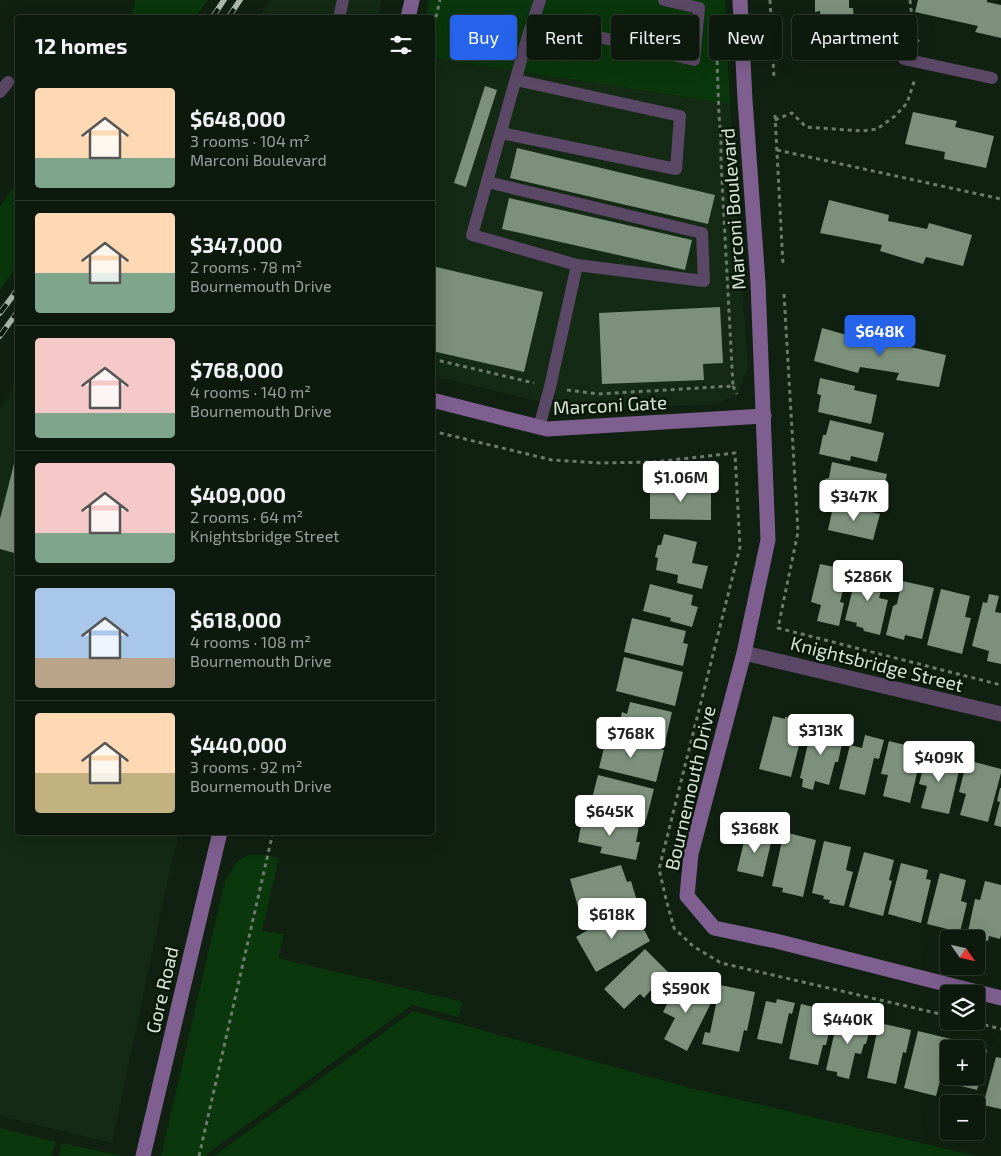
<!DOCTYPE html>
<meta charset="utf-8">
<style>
body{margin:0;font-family:"Exo 2",sans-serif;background:#162216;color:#f1f3f6;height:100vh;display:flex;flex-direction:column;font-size:19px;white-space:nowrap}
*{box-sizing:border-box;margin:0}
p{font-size:16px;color:#9aa09d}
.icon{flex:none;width:28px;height:28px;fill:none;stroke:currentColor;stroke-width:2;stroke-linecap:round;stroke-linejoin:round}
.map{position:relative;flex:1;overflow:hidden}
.panel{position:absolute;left:15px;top:15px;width:420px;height:820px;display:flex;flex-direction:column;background:#0d190d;border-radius:5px;box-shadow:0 5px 20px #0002,0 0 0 1px #2d382e}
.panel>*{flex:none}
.hud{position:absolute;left:450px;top:15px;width:475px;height:45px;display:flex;gap:10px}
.needle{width:32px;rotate:124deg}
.controls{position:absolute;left:940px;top:930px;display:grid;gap:10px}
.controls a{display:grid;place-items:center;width:45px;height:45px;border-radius:5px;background:#0d190d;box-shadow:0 5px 20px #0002,0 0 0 1px #2d382e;font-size:25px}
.price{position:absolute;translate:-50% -42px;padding:0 11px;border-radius:5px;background:#fff;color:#222;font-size:16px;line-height:32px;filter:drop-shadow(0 1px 2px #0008)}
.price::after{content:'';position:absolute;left:50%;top:30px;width:15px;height:11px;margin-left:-8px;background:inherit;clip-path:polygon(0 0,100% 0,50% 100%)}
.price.selected{background:#2563eb;color:#fff}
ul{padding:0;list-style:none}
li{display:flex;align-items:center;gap:15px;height:125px;padding:0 20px}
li+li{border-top:1px solid #2d382e}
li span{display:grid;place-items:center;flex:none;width:140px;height:100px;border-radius:5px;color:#555}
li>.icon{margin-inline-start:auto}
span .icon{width:60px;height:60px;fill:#fffc;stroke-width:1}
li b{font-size:21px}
h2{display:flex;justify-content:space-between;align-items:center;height:60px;padding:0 20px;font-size:21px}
.chip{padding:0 18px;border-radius:5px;background:#0d190d;box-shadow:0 5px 20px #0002,0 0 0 1px #2d382e;font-size:18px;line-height:45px}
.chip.selected{background:#2563eb;color:#fff}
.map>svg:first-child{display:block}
.built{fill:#142a14}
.green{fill:#0a370c}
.building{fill:#7c907b}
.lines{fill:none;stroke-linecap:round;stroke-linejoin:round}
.path{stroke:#6d7b6d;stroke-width:3;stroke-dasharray:4 4;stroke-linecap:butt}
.lane{stroke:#5b4866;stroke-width:12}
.street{stroke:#5b4866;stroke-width:15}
.secondary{stroke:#7f5f90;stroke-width:15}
.rail-casing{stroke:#adb8ac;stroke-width:5.5}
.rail{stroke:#081808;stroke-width:4;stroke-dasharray:11;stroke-linecap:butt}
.labels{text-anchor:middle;stroke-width:5;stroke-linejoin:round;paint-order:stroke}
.street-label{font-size:19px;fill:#d8e2d7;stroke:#081808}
</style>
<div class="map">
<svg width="1001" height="1156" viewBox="0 0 1001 1156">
<rect width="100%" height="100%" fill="#112111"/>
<g class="built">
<polygon points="271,0 382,0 378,17 259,18"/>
<polygon points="432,58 730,104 748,369 737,396 710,405 571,409 433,376"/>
<polygon points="17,382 18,832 179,833 168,878 112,1143 0,1116 0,408"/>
</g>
<g class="green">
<polygon points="135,0 208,0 195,17 132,17"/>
<polygon points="429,0 725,0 730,104 433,58 432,18 425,18"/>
<polygon points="17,182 17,266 0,290 0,207"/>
<polygon points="248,855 268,855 279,858 262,931 284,934 278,958 463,1002 458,1017 412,1005 208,1153 207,1156 161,1156 225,881 237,862"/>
<polygon points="413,1011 690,1088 976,1156 214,1156"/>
<polygon points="0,1128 56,1142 51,1156 0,1156"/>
<polygon points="62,1143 121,1156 59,1156"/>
</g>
<g class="building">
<polygon points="815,0 849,0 849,8 853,8 856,51 822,53 820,11 815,12"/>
<polygon points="918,0 987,0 987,2 1001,5 1001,38 975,32 978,26 915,12"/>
<polygon points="485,86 497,90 466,187 454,183"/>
<polygon points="913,112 957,121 955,127 994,136 986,168 944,159 945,152 905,144"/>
<polygon points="517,148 715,195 708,224 510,178"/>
<polygon points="509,198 692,240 685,270 502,229"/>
<polygon points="829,200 889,215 888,221 927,229 929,223 972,235 963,266 926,257 923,264 880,251 882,245 820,233"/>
<polygon points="432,266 543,292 524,372 432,351"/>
<polygon points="720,307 723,363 703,364 704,380 602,384 599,313"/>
<polygon points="822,328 861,339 863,331 907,341 906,346 946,355 939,387 896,380 899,373 860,367 858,373 814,361"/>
<polygon points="820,378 855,386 854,390 877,395 871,424 818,412 821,395 817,394"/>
<polygon points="830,420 884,433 877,462 851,456 850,461 819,454 823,435 826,435"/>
<polygon points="17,452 18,453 18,554 0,549 0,519"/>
<polygon points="832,462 887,474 879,508 821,495 825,479 829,478"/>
<polygon points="650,486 711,486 711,520 650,519"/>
<polygon points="834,503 880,514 873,540 828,530"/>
<polygon points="664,534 697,542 692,563 708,566 702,589 677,583 678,575 656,570 658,558 655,557 658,545 661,545"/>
<polygon points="820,564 848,570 840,602 844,603 839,626 817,621 821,605 811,602"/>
<polygon points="858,568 885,575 879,598 888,600 880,635 864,631 863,628 856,626 857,623 845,620"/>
<polygon points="902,581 934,588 922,639 905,635 904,640 886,635 893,606 897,604"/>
<polygon points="650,584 693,595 691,605 698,607 692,627 670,621 671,618 643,611"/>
<polygon points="941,589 970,596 965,617 971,618 962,654 927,645"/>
<polygon points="989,594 999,596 995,612 1001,613 1001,664 987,661 989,651 972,646 983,602 987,603"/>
<polygon points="632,618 686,631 683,643 688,644 683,666 624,652"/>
<polygon points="624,657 683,672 675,706 616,691"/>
<polygon points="630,702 672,712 665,743 630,735 631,730 619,727 622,712 627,714"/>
<polygon points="773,716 785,719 785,717 805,722 791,777 759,769"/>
<polygon points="812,726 825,729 826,726 845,730 838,762 835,762 829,785 815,781 813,790 802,787 803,779 800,778"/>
<polygon points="607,735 664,750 656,782 599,768"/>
<polygon points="865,735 884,740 879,759 874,758 865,795 839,789 850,745 862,748"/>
<polygon points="889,741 905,745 904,747 922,752 910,803 883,796 888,775 881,774"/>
<polygon points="927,754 961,762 949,814 921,808 927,786 919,784"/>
<polygon points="967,760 1001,769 1001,773 988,822 960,815 966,794 959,792"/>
<polygon points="598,775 654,789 646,820 590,806"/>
<polygon points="1000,788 1001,788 1001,827 994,825 1000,802 997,801"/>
<polygon points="583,814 639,826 636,842 640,842 636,860 600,853 602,847 578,842"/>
<polygon points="759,831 773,834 763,877 737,871 746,833 758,836"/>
<polygon points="784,832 816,840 803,897 782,892 783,888 772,886"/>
<polygon points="824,841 851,847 846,870 853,872 844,906 829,903 830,900 823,899 824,896 812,893"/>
<polygon points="864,852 894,860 889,880 892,881 883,916 849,907"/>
<polygon points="901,863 928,870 926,879 931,880 921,923 888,914"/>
<polygon points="621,865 627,882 631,881 637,901 601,912 598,902 590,904 592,911 580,914 570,879"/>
<polygon points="940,873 966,880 961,901 967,903 960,932 927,924"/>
<polygon points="985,881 1001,885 1001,935 1000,939 989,936 988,941 967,936 975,899 980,900"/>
<polygon points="623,909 631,924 639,920 650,941 596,972 576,937"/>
<polygon points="645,949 673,977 655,994 651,990 644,998 640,994 624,1009 604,989"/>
<polygon points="679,980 714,997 687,1051 664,1039 675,1018 663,1012"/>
<polygon points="720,985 755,992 747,1031 744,1030 739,1052 702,1044 705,1032 710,1033"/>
<polygon points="777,999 795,1003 792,1014 789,1013 782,1044 757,1039 766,1001 776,1003"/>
<polygon points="801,1004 834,1012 826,1045 823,1045 818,1065 789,1059"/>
<polygon points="853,1016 872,1021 866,1044 864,1044 861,1054 855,1053 849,1079 837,1076 837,1072 826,1070 838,1017 852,1021"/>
<polygon points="879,1023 911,1030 906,1053 903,1052 896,1084 867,1078"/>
<polygon points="918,1031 951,1039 936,1096 904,1088"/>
<polygon points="960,1043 987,1050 977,1090 949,1083 951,1076 976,1076 976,1049 958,1049"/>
<polygon points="996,1057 1001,1058 1001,1109 983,1105"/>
</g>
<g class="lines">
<g class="path">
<polyline points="770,0 774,78"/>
<polyline points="910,0 914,37 921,44"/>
<polyline points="432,33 440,0"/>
<polyline points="775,115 783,265"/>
<polyline points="775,120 792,113 806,127 862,131 877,129 895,116 907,103 915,79"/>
<polyline points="777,150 1001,199"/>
<polyline points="784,294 798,532 778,628 1001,685"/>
<polyline points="432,359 534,383"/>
<polyline points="733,386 737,394"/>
<polyline points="567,390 598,394 733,386 721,162 721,139 719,115 716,32"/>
<polyline points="432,431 552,460 600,463 654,462 735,453 740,547 659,869 666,899 674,928 693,946 721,963 949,1016"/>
<polyline points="969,1021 1001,1029"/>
<polyline points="199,1156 273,832"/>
</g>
<g class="lane">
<polyline points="540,0 527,39 472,235 577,265"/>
<polyline points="339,18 343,0"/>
<polyline points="533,21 694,60 699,8 664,0"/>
<polyline points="904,59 992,78"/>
<polyline points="0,92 8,82"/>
<polyline points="501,133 676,169 680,116 516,80"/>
<polyline points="487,182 702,233 704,281 577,265 550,387 539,427"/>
</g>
<polyline class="street" points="744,653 1001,714"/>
<g class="secondary">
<polyline points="740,0 745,100 758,283 768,540 744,653 691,854 687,896 714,928 776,941 1001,998"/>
<polyline points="408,18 412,0"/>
<polyline points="432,400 547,429 764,416"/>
<polyline points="143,1156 220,832"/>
</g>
<defs>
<g id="rail">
<polyline points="212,18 224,0"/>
<polyline points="228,18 240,0"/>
<polyline points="0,313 18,289"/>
<polyline points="0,336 18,311"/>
</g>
</defs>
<use href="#rail" class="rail-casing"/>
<use href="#rail" class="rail"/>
</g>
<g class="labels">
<g class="street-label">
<text transform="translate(733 209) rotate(-94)" y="7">Marconi Boulevard</text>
<text transform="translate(610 405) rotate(-3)" y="7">Marconi Gate</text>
<text transform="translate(877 664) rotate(14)" y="7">Knightsbridge Street</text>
<text transform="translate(690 788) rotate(-77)" y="7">Bournemouth Drive</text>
<text transform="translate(162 990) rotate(-77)" y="7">Gore Road</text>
</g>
</g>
</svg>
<div class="controls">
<a><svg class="needle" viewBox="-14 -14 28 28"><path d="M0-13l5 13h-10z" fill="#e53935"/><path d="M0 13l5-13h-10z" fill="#9aa09d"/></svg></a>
<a><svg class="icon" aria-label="layers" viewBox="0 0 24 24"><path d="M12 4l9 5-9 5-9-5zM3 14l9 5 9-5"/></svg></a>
<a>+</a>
<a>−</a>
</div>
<b class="price selected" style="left:880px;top:357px">$648K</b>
<b class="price" style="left:681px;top:503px">$1.06M</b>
<b class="price" style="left:854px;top:522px">$347K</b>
<b class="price" style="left:868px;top:602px">$286K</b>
<b class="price" style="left:821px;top:756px">$313K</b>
<b class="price" style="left:631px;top:759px">$768K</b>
<b class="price" style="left:939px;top:783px">$409K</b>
<b class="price" style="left:610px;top:837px">$645K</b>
<b class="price" style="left:755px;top:854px">$368K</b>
<b class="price" style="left:612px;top:940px">$618K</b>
<b class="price" style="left:686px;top:1014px">$590K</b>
<b class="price" style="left:848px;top:1045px">$440K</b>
<div class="hud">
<a class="chip selected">Buy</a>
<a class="chip">Rent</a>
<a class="chip">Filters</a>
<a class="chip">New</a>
<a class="chip">Apartment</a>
</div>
<section class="panel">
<h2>12 homes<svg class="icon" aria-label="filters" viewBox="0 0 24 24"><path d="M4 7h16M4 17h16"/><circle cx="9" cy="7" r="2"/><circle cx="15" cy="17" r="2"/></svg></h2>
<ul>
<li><span style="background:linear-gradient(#ffd9b3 70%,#7fa58c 0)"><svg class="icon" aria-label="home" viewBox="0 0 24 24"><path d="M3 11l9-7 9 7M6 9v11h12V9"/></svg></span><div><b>$648,000</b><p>3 rooms · 104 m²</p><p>Marconi Boulevard</p></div></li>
<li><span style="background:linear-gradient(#ffd9b3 60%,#7fa58c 0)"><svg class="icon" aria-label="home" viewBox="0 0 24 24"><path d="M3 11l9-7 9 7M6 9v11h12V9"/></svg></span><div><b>$347,000</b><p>2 rooms · 78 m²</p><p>Bournemouth Drive</p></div></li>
<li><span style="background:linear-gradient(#f6c9c9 75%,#7fa58c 0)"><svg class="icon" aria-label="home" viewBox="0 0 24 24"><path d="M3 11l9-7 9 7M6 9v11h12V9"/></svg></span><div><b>$768,000</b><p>4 rooms · 140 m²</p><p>Bournemouth Drive</p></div></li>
<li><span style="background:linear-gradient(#f6c9c9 70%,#7fa58c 0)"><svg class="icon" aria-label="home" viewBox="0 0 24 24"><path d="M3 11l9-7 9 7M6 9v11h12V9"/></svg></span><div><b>$409,000</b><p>2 rooms · 64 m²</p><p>Knightsbridge Street</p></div></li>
<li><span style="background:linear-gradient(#a9c7e8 70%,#b9a48a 0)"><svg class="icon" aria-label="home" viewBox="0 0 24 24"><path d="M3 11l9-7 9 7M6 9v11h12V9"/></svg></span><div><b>$618,000</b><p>4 rooms · 108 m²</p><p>Bournemouth Drive</p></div></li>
<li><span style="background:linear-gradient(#ffd9b3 60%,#c2b280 0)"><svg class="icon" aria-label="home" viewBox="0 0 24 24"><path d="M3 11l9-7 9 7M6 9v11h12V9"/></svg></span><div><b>$440,000</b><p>3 rooms · 92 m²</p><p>Bournemouth Drive</p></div></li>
</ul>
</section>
</div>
